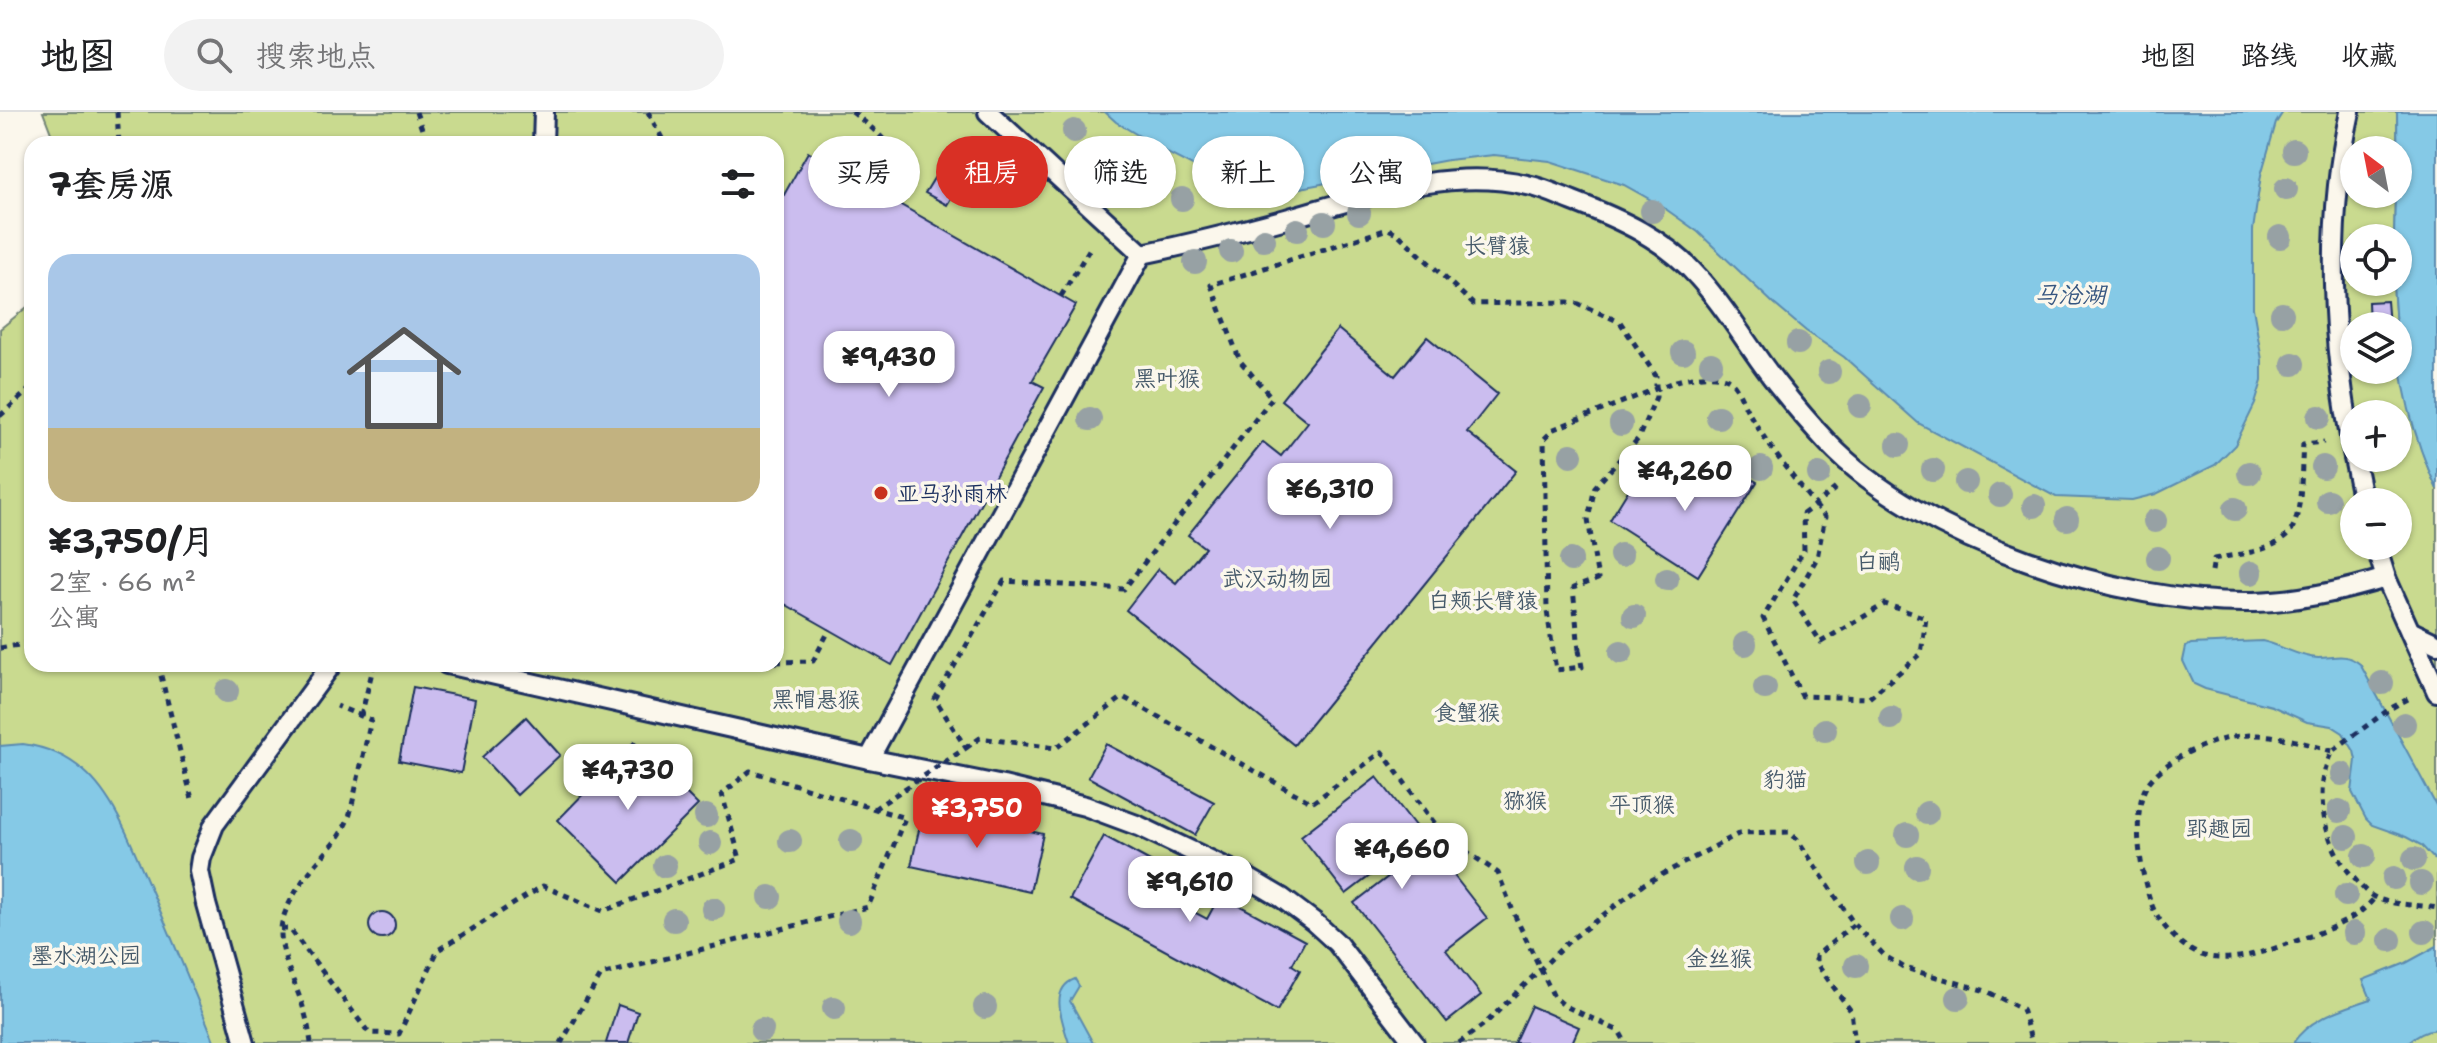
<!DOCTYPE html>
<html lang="zh">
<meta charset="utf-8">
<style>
body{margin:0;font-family:"Shantell Sans","LXGW WenKai TC",sans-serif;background:#f2f2f2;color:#202124;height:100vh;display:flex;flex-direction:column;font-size:30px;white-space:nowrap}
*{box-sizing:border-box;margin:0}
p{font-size:26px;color:#757577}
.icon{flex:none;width:44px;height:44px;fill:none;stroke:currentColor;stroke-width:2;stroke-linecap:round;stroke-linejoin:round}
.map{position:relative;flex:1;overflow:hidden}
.side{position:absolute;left:24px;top:24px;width:760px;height:536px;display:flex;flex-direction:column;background:#fff;border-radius:24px;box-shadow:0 2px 6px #0004}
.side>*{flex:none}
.top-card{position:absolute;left:808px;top:24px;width:760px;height:72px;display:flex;gap:16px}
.needle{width:52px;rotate:328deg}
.buttons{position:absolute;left:2340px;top:24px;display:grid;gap:16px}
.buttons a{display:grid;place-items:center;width:72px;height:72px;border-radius:50%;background:#fff;box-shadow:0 2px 6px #0004;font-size:40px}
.price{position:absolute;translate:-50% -68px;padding:0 18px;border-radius:16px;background:#fff;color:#222;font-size:26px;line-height:52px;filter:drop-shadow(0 2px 4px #0008)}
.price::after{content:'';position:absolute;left:50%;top:48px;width:24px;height:18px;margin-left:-12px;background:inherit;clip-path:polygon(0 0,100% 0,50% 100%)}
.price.active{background:#d93025;color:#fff}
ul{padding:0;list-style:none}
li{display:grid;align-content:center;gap:16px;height:424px;padding:0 24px}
li span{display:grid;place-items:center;height:248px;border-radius:24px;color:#555}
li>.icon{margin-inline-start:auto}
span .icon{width:144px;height:144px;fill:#fffc;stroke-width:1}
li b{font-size:34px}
h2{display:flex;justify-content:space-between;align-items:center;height:96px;padding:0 24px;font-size:34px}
.pill{padding:0 28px;border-radius:36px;background:#fff;box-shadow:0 2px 6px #0004;font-size:28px;line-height:72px}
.pill.active{background:#d93025;color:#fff}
header{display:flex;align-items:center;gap:48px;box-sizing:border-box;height:112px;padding:0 40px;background:#fff;border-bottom:2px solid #e0e0e0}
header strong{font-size:38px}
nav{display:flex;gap:44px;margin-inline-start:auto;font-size:28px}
.search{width:560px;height:72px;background:#f2f2f2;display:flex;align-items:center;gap:20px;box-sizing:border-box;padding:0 28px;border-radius:44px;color:#757577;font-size:30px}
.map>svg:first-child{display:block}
.green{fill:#c9da8f;stroke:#728476;stroke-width:2;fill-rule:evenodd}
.water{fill:#85c9e6;stroke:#5b8bb0;stroke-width:2}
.building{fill:#cbbdef;stroke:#1b2f5e;stroke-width:2}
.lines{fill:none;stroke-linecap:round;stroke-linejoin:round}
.lane-casing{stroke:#1b2f5e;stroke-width:24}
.path{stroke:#1b2f5e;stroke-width:5;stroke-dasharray:6 6;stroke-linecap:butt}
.lane{stroke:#fbf7ec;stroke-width:18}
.path-bridge{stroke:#1b2f5e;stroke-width:5;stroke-dasharray:6 6;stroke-linecap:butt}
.tree{fill:#97a1a4}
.poi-dot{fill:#c8321e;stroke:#fbf7ec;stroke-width:3}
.labels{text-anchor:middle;stroke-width:7;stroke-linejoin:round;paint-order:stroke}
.park-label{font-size:22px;fill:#465a6a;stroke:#fbf7ec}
.poi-label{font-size:22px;fill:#1b2f5e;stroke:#fbf7ec;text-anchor:start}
.water-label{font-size:24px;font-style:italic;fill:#365680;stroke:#fbf7ec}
</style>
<header>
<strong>地图</strong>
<div class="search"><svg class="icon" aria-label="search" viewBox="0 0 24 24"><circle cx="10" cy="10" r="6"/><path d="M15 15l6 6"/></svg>搜索地点</div>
<nav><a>地图</a><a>路线</a><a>收藏</a></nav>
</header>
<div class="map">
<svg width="2437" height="931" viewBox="0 0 2437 931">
<rect width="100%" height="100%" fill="#fbf7ec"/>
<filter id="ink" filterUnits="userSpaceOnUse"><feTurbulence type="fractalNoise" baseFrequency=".0125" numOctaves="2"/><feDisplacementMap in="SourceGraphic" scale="16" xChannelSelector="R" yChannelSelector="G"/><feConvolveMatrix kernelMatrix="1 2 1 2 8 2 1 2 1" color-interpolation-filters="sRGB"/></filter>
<g filter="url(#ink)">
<path class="green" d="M43,0H2397V38H2354V82H2395L2394,126H2354V170H2393L2396,214H2354V258H2398V239C2408,285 2416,333 2437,377V931H0V217L32,191V552H776V32H52L51,21ZM2354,302H2398V346H2354ZM2354,390H2398V434H2354Z"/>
<g class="water">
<polygon points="1105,0 2283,0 2276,11 2261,63 2253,118 2253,196 2262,248 2262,269 2255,292 2235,333 2215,353 2156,382 2132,388 2056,385 1918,311 1844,245 1806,219 1774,192 1698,120 1660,93 1624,73 1550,49 1494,43 1448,48 1279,80 1237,77 1171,43 1116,10"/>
<path d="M2397,0H2437V377C2414,328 2398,267 2398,214H2396L2393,172L2398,170V126H2394L2395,82H2398Z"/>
<path d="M2262,529C2281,533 2298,545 2318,546C2335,546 2345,540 2360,552L2437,695V750L2421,733L2406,725L2372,713L2366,707L2352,680L2356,648L2354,639L2343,621L2332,614L2307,610L2272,594L2205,577L2194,572L2183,549L2186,535L2191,532Z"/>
<path d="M23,632C45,635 67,644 84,659C117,687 136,744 153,782C174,832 195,881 215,931H0V634Z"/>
<path d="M2437,834V918C2426,916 2415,924 2407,931H2293C2310,905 2343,897 2371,887L2363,868L2406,851Z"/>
<path d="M1075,867L1079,874L1070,889L1093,931H1069C1063,911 1048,877 1075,867Z"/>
</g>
<g class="building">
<polygon points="808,40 1076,193 1032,269 1044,275 892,553 776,487 776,97"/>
<polygon points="944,50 965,62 947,93 925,81"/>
<circle cx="1003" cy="82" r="10"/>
<polygon points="2387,189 2389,214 2369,214 2368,190"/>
<polygon points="1338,217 1395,264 1427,225 1497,282 1467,320 1516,359 1294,633 1126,498 1158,457 1176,471 1205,436 1188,423 1263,330 1281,344 1308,310 1281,288"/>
<polygon points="1713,343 1757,370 1698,464 1610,408 1642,356 1687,383"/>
<polygon points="413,575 475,587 461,661 399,649"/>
<polygon points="526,605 560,643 517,683 482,645"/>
<polygon points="634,630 698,693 621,770 558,708"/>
<polygon points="1106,632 1214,690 1195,723 1088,665"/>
<polygon points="1377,665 1487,806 1446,838 1481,883 1447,910 1354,791 1415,744 1408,735 1346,782 1301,724"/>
<polygon points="924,695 1043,722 1030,780 911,754"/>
<polygon points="1104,724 1189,770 1177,791 1207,807 1220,783 1305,829 1292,853 1300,858 1277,899 1070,787"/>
<circle cx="382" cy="813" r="13"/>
<polygon points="618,893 638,900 628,931 606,931"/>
<polygon points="1531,894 1579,915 1572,931 1514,931"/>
</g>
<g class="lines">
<defs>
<g id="lane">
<path d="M988,0L1142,142C1190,132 1238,120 1286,107C1362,86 1447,54 1527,73C1543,76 1558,83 1573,89C1620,107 1665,127 1698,165C1728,198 1750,238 1778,273C1794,293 1811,313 1828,331C1921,429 2122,493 2254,490C2299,489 2343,479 2386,466"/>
<path d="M2350,0C2325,112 2331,233 2354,345"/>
<polyline points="543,32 544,0"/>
<polyline points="2354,346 2363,390"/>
<polyline points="2376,434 2386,466 2437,580"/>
<polyline points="2410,519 2437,532"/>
<polyline points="447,552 869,647 1003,674 1085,694 1139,714 1248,766 1282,786 1314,810 1337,831 1414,931"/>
<polyline points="869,647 1142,142"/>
<polyline points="245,931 206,792 199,759 201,746 214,713 332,552"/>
</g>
</defs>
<use href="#lane" class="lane-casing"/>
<g class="path">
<polyline points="117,0 119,32"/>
<polyline points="416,0 427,32"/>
<polyline points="648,0 665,32"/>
<path d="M852,0C884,25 910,45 894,89"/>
<polyline points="1061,184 1092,133"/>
<polyline points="0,304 32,275"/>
<polygon points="1815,393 1825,405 1817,446 1793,488 1821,530 1885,492 1926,506 1921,542 1869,586 1802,584 1763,506 1804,438 1803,402"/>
<path d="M2212,459L2214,447C2237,442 2275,440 2290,420C2303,403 2301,354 2303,332L2324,330"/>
<polyline points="0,536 32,531"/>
<path d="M1579,538L1582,555L1556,558L1547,499L1544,327L1554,317L1676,269C1689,265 1711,261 1725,266C1736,269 1741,286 1746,296C1766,331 1790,362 1815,393L1836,376"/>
<polyline points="776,550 813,549 830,517"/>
<polyline points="158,552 193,691"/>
<polyline points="652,552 690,552"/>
<path d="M2408,587L2391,596L2332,639C2312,679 2324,733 2353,765C2360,773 2367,782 2376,786C2394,794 2418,792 2437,796"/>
<polyline points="361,604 374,552"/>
<path d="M2332,639C2307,632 2281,623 2254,623C2222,622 2165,645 2147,673C2130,701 2141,769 2154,798C2163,816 2182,836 2201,843C2228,852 2265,840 2290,831C2318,821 2357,810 2375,785"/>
<polyline points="1854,812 1885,844 1905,856 1986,879 2022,897 2032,931"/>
<polyline points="281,817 290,817 369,921 399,922 438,838 543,774 603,799 740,747 722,682 750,659 905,706 868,795 601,863 561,931"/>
<path d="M311,931C309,917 306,903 301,889C293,866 280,842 281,817C282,801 295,780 304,767C320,745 341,728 350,702L371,608L337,594"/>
<polyline points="1459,931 1487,910 1569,829 1644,772 1740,721 1789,720 1797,727 1854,812 1816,844 1816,851 1851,899 1855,931"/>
</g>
<use href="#lane" class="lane"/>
<g class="path-bridge">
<polyline points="966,636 980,626 1056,636 1123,585 1312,691 1382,640 1444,724 1498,761 1515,804 1554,885 1565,894 1619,919 1626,931"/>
<polyline points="874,697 966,636 935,587 1004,469 1124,477 1272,286 1240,249 1211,173 1388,117 1397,121 1473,192 1568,190 1579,192 1620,210 1656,264 1656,285 1638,327 1595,375 1588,407 1598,467 1573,476 1579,538"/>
</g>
</g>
<g class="tree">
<circle cx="1074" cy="19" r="12"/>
<circle cx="2294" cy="39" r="12"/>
<circle cx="854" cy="40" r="12"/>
<circle cx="1112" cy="45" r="12"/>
<circle cx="1147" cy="68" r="12"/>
<circle cx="2286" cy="77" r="12"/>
<circle cx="1182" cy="87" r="12"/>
<circle cx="1652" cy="99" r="12"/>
<circle cx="1359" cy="101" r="12"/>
<circle cx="1324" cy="111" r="12"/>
<circle cx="1297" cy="118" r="12"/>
<circle cx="2280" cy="125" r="12"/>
<circle cx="1264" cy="128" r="12"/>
<circle cx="1231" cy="139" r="12"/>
<circle cx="1195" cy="150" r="12"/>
<circle cx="2282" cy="202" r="12"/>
<circle cx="1798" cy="231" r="12"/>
<circle cx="1683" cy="240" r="12"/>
<circle cx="1711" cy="252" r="12"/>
<circle cx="2293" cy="252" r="12"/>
<circle cx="1829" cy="260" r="12"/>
<circle cx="1860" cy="294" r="12"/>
<circle cx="1718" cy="305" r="12"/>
<circle cx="2319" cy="305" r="12"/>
<circle cx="1090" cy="307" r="12"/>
<circle cx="1621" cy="312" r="12"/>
<circle cx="1898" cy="333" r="12"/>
<circle cx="1571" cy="343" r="12"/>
<circle cx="2323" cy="355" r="12"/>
<circle cx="1761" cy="356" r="12"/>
<circle cx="1933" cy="358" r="12"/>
<circle cx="2249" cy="361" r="12"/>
<circle cx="1819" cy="362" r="12"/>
<circle cx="1966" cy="370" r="12"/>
<circle cx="2000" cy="383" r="12"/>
<circle cx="2328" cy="389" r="12"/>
<circle cx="2034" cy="394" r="12"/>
<circle cx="2235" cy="397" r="12"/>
<circle cx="2067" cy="407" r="12"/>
<circle cx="2155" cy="409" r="12"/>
<circle cx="1621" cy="443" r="12"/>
<circle cx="2158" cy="446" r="12"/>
<circle cx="1571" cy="448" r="12"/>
<circle cx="2251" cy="461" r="12"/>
<circle cx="1667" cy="467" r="12"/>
<circle cx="1634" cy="504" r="12"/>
<circle cx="1745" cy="532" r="12"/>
<circle cx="1621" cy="540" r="12"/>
<circle cx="2382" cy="571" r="12"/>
<circle cx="1765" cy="576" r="12"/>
<circle cx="227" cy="579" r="12"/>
<circle cx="1891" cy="606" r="12"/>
<circle cx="2404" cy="612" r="12"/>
<circle cx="1825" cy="618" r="12"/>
<circle cx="2342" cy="662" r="12"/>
<circle cx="2339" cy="699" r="12"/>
<circle cx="1927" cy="701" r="12"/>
<circle cx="706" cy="704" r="12"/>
<circle cx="1907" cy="723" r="12"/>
<circle cx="2346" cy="725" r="12"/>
<circle cx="790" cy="729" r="12"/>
<circle cx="851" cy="729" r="12"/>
<circle cx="710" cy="731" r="12"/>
<circle cx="2364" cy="744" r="12"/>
<circle cx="2414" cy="747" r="12"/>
<circle cx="1868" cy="751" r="12"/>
<circle cx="665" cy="754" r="12"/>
<circle cx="1917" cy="755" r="12"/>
<circle cx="2394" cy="766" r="12"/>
<circle cx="2421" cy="771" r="12"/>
<circle cx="2346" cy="783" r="12"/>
<circle cx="770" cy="785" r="12"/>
<circle cx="713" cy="797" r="12"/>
<circle cx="1902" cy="807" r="12"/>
<circle cx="674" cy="808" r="12"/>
<circle cx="849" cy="809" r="12"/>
<circle cx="2424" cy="820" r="12"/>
<circle cx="2354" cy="821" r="12"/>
<circle cx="2390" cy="828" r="12"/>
<circle cx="1856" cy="854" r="12"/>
<circle cx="1958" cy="886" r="12"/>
<circle cx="985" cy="895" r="12"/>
<circle cx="834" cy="896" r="12"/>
<circle cx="762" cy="918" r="12"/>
</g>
</g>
<circle class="poi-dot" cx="881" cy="381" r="8"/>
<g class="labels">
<g class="park-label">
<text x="1497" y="141">长臂猿</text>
<text x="1167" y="274">黑叶猴</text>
<text x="1878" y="457">白鹂</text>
<text x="1277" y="474">武汉动物园</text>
<text x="1483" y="496">白颊长臂猿</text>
<text x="816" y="595">黑帽悬猴</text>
<text x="1467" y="608">食蟹猴</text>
<text x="1785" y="675">豹猫</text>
<text x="1525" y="696">猕猴</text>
<text x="1642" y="700">平顶猴</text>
<text x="2219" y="724">郢趣园</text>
<text x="86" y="851">墨水湖公园</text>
<text x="1719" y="854">金丝猴</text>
</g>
<g class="poi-label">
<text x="897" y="389">亚马孙雨林</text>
</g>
<g class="water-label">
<text x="2070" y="191">马沧湖</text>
</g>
</g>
</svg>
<div class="buttons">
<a><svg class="needle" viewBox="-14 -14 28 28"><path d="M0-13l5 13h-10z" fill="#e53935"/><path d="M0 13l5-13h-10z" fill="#757577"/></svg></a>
<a><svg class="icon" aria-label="locate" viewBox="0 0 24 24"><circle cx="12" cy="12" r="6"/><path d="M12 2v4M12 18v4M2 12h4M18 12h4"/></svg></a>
<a><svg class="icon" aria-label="layers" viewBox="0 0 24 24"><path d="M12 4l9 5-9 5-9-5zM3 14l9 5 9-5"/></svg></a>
<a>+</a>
<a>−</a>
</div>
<b class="price" style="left:889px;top:287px">¥9,430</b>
<b class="price" style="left:1685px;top:401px">¥4,260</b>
<b class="price" style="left:1330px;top:419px">¥6,310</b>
<b class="price" style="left:628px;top:700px">¥4,730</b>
<b class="price active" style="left:977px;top:738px">¥3,750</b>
<b class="price" style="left:1402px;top:779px">¥4,660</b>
<b class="price" style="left:1190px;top:812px">¥9,610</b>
<div class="top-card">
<a class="pill">买房</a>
<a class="pill active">租房</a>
<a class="pill">筛选</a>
<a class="pill">新上</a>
<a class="pill">公寓</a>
</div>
<section class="side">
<h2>7套房源<svg class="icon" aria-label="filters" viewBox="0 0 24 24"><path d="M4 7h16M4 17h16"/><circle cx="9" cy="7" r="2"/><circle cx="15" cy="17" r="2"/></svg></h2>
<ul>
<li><span style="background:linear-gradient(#a9c7e8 70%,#c2b280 0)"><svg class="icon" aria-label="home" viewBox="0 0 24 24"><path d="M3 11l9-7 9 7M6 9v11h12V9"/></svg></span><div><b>¥3,750/月</b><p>2室 · 66 m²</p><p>公寓</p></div></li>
</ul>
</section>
</div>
